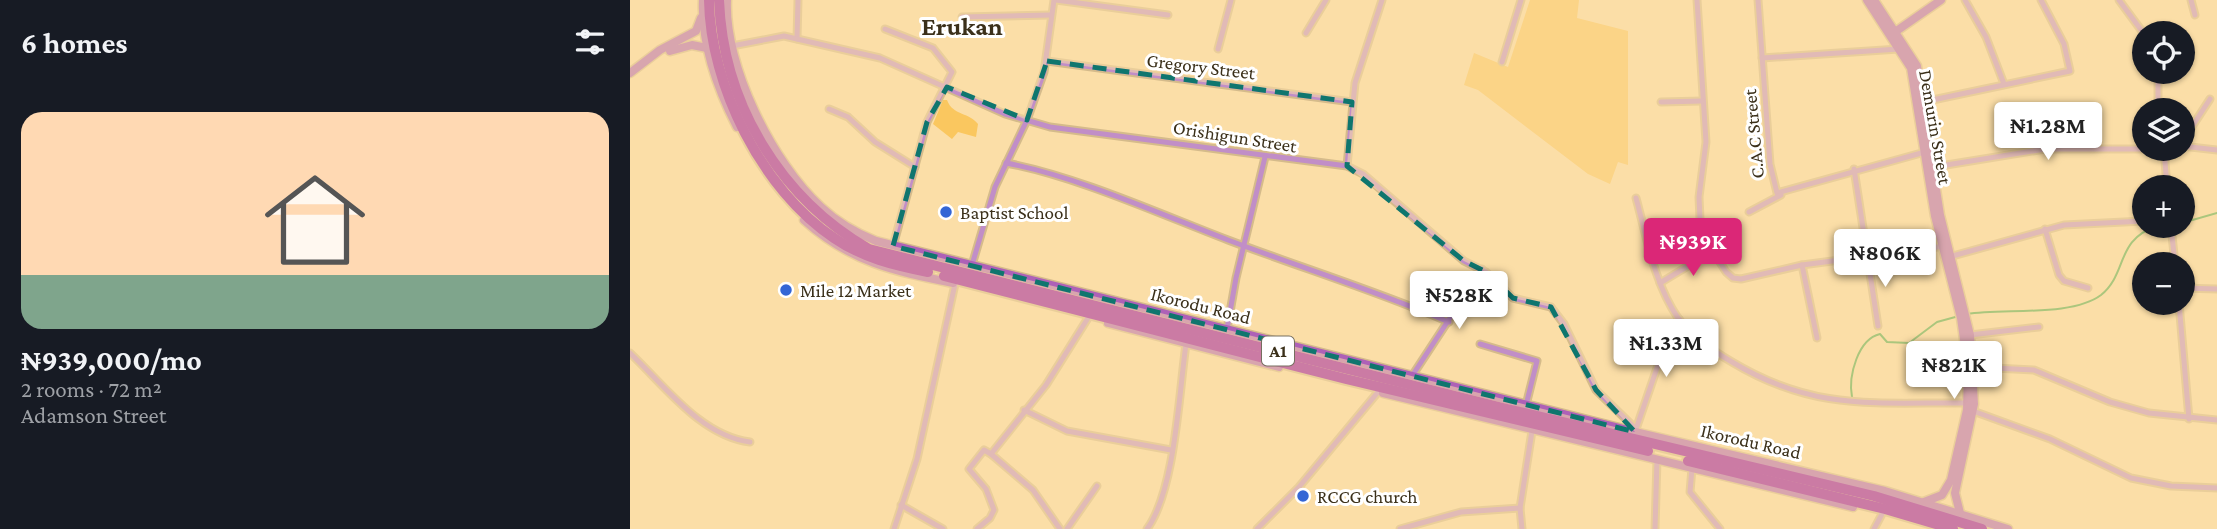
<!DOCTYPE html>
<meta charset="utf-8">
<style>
body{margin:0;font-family:"Crimson Pro",serif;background:#242831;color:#f1f3f6;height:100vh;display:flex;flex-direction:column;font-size:26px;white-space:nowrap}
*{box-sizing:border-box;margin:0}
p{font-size:23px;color:#9ea1a6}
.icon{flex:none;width:38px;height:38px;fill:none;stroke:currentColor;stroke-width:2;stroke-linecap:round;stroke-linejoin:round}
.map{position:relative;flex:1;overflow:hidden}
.details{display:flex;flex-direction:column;background:#171b24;width:630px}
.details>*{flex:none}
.tools{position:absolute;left:1502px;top:21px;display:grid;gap:14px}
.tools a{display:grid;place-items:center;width:63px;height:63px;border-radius:50%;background:#171b24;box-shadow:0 2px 5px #0004;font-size:35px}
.price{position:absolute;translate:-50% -60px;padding:0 16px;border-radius:7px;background:#fff;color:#222;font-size:23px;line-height:46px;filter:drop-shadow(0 2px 4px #0008)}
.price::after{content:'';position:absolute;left:50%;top:42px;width:21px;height:16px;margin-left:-10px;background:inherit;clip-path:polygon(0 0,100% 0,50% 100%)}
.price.on{background:#db2777;color:#fff}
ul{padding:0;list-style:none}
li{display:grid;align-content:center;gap:14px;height:371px;padding:0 21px}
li+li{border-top:2px solid #363941}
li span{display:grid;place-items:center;height:217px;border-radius:21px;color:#555}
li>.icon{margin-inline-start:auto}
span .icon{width:126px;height:126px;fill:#fffc;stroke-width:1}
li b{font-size:30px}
h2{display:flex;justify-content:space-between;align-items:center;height:84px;padding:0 21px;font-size:30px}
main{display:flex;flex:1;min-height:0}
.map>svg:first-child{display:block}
.green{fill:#fac75f}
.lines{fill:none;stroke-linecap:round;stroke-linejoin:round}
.stream{stroke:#4aa94a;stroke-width:2}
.street-casing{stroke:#d5bb8b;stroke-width:9}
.secondary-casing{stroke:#d5bb8b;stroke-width:11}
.highway-casing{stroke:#d5bb8b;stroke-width:14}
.street{stroke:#c18ec7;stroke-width:5}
.secondary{stroke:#ae61b7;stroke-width:8}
.highway{stroke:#9104a0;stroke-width:10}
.marked{fill:none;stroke:#0f766e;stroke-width:5;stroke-dasharray:14 9;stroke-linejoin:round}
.poi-dot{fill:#3466d5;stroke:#fff;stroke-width:2.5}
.labels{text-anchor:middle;stroke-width:6;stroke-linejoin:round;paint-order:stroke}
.shield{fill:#fff;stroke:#766e5f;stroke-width:2}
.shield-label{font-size:18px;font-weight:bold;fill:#3b301a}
.street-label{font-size:19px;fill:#3b301a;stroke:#fff}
.poi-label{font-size:19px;fill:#3b301a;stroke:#fff;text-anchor:start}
.district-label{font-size:26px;font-weight:bold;fill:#3b301a;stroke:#fff}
</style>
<main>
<section class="details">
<h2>6 homes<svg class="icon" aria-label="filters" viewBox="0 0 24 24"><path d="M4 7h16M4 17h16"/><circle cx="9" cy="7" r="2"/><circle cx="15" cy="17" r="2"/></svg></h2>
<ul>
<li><span style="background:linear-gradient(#ffd9b3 75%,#7fa58c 0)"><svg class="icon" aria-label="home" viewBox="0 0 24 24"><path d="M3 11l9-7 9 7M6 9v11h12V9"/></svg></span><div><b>₦939,000/mo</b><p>2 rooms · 72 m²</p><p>Adamson Street</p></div></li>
</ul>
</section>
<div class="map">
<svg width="1587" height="529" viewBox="0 0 1587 529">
<rect width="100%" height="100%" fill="#fbdea7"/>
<g class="green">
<polygon points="900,0 949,0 947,18 998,31 998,165 988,162 980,184 958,174 848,90 834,85 844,53 878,67"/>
<path d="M313,100H317C323,116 339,112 348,124L346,137L328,132L322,139L303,124Z"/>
</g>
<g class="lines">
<g class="stream">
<polyline points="1552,223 1587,213"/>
<path d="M1337,314C1374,308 1442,317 1471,295C1498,273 1485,240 1527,226"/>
<path d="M1222,397C1218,376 1228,339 1250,334L1257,342L1279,343L1307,322L1329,316"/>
</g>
<defs>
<g id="street">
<polyline points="426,0 538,15"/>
<polyline points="1067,0 1076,142 1069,197 1070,219 1083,251 1096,272 1103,278 1111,279 1172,265 1315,246"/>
<polyline points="1128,0 1140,164 1147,193 1295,152"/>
<polyline points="1335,0 1356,37 1374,84"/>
<polyline points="1489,0 1514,34"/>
<polyline points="1561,0 1565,15"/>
<polyline points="332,17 421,15"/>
<polyline points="255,29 303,48 322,72 297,122 263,246"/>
<polyline points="676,33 696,0"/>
<polyline points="167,39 168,0"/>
<polyline points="102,46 154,36 250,58 375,114 420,127 717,166 733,174 834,261 856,272 883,298 921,307 934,324 966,390 1006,429"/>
<polyline points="588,49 601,0"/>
<polyline points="1132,58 1269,49"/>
<polyline points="417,61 722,102"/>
<polyline points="872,62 891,0"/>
<polyline points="1528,72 1528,110"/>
<polyline points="1031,102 1072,101"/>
<polyline points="1293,102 1440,71 1434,44 1411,0"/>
<polyline points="199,109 218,117 245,142 285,167"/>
<polyline points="1552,142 1580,99"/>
<polyline points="1552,146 1587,150"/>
<polyline points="1534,149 1537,187"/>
<path d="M376,163C446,176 530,214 598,240C672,268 747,291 819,322"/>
<polyline points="717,166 725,83 752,0"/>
<polyline points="1304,167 1415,149 1530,149"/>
<polyline points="1224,169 1248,326"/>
<path d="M1006,198C1017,238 1024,283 1048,318C1061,336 1083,351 1102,362C1185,412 1246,402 1338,403"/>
<polyline points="1119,212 1151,195"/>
<polyline points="1541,226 1545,264"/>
<polyline points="1415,229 1429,275 1434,281 1458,288"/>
<polyline points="1319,257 1434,225 1514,221"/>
<polyline points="342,265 365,187 397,120 414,72 424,0"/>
<polyline points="1172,265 1187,338"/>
<polyline points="1030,283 1083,251"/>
<polyline points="1552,288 1587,289"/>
<polyline points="1549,303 1559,419"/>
<polyline points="597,329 606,278 635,157"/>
<polyline points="1340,335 1409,327"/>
<polyline points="850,344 907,361 896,405"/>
<path d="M0,353C35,386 71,436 120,442"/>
<polyline points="1344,367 1404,370 1480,402 1519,413 1587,420"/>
<polyline points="782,376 852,269"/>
<polyline points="394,410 437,431 541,450"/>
<polyline points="1343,411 1420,439 1501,478 1541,486 1587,488"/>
<polyline points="1006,429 1038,336 1049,319"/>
<polyline points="361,454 403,490 430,529"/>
<polyline points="1062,468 1060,492 1090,529"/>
<polyline points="271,505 313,529"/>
<polyline points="264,529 287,459 325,284"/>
<polyline points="347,529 360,518 364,510 356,489 339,469 354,450 361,454 416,385 458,318"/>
<polyline points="437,529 467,486"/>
<path d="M517,529C545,491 549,393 556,344"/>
<polyline points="627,529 669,487 748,392"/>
<polyline points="770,529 831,512 890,508"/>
<polyline points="892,529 890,508 902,431"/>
<polyline points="1025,529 1027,459"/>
<polyline points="1244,529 1252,514"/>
</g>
<g id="secondary">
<path d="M73,0C71,45 87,88 107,127"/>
<path d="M97,0C94,66 143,163 191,207C207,222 226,233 246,241L1005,432L1255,491L1378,529"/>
<polyline points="1237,0 1281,68 1305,216 1331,318 1338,368 1337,410 1321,480 1312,495 1294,502"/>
<polyline points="1244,0 1287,66 1310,215 1340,335 1344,404 1325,493 1330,513"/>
<polyline points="1265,32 1311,0"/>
<polyline points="40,51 62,45 77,48"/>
<polyline points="0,73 30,50 66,31 71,18"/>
<path d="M174,220C220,262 264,271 323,283"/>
<polyline points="478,323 649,367"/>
<polyline points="753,393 1223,507"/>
</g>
<g id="highway">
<path d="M79,0C80,85 132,190 204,238C233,258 264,265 298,272"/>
<path d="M89,0C93,103 150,198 239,249L873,408L1244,496L1352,529"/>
<polyline points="314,276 716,379 1018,451"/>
<polyline points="1058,461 1255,509 1323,529"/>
</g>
</defs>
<use href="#street" class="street-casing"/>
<use href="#secondary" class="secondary-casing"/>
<use href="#highway" class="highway-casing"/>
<use href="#street" class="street"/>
<use href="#secondary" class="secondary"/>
<use href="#highway" class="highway"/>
</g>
<path d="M0 0H1587V529H0ZM417,61L722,102L717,166L834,261L856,272L883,298L921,307L966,390L1005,432L263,246L297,122L317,87L397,120Z" fill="#fbdea7" fill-opacity=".55" fill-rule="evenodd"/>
<path class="marked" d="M417,61L722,102L717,166L834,261L856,272L883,298L921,307L966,390L1005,432L263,246L297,122L317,87L397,120Z"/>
<g class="poi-dot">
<circle cx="316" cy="212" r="7"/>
<circle cx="156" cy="290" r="7"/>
<circle cx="673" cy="496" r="7"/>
</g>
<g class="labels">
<rect class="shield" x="632" y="336.5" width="32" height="29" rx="5"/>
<g class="shield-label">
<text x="648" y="357">A1</text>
</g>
<g class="street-label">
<text transform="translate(571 66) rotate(7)" y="7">Gregory Street</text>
<text transform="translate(1306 127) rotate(80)" y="7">Demurin Street</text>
<text transform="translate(1123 134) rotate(-95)" y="7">C.A.C Street</text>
<text transform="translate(605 136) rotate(9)" y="7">Orishigun Street</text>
<text transform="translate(571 305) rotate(14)" y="7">Ikorodu Road</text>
<text transform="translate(1121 441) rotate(13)" y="7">Ikorodu Road</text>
</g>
<g class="poi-label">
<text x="330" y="219">Baptist School</text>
<text x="170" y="297">Mile 12 Market</text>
<text x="687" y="503">RCCG church</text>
</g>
<g class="district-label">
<text x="332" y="35">Erukan</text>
</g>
</g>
</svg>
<div class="tools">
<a><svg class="icon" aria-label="locate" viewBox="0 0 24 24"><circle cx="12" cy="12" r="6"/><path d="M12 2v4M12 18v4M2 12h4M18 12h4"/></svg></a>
<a><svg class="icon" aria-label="layers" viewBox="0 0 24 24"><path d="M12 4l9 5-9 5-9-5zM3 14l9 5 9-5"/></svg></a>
<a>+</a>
<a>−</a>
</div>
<b class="price" style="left:1418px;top:162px">₦1.28M</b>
<b class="price on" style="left:1063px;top:278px">₦939K</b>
<b class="price" style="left:1255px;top:289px">₦806K</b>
<b class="price" style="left:829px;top:331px">₦528K</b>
<b class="price" style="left:1036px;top:379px">₦1.33M</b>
<b class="price" style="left:1324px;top:401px">₦821K</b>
</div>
</main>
